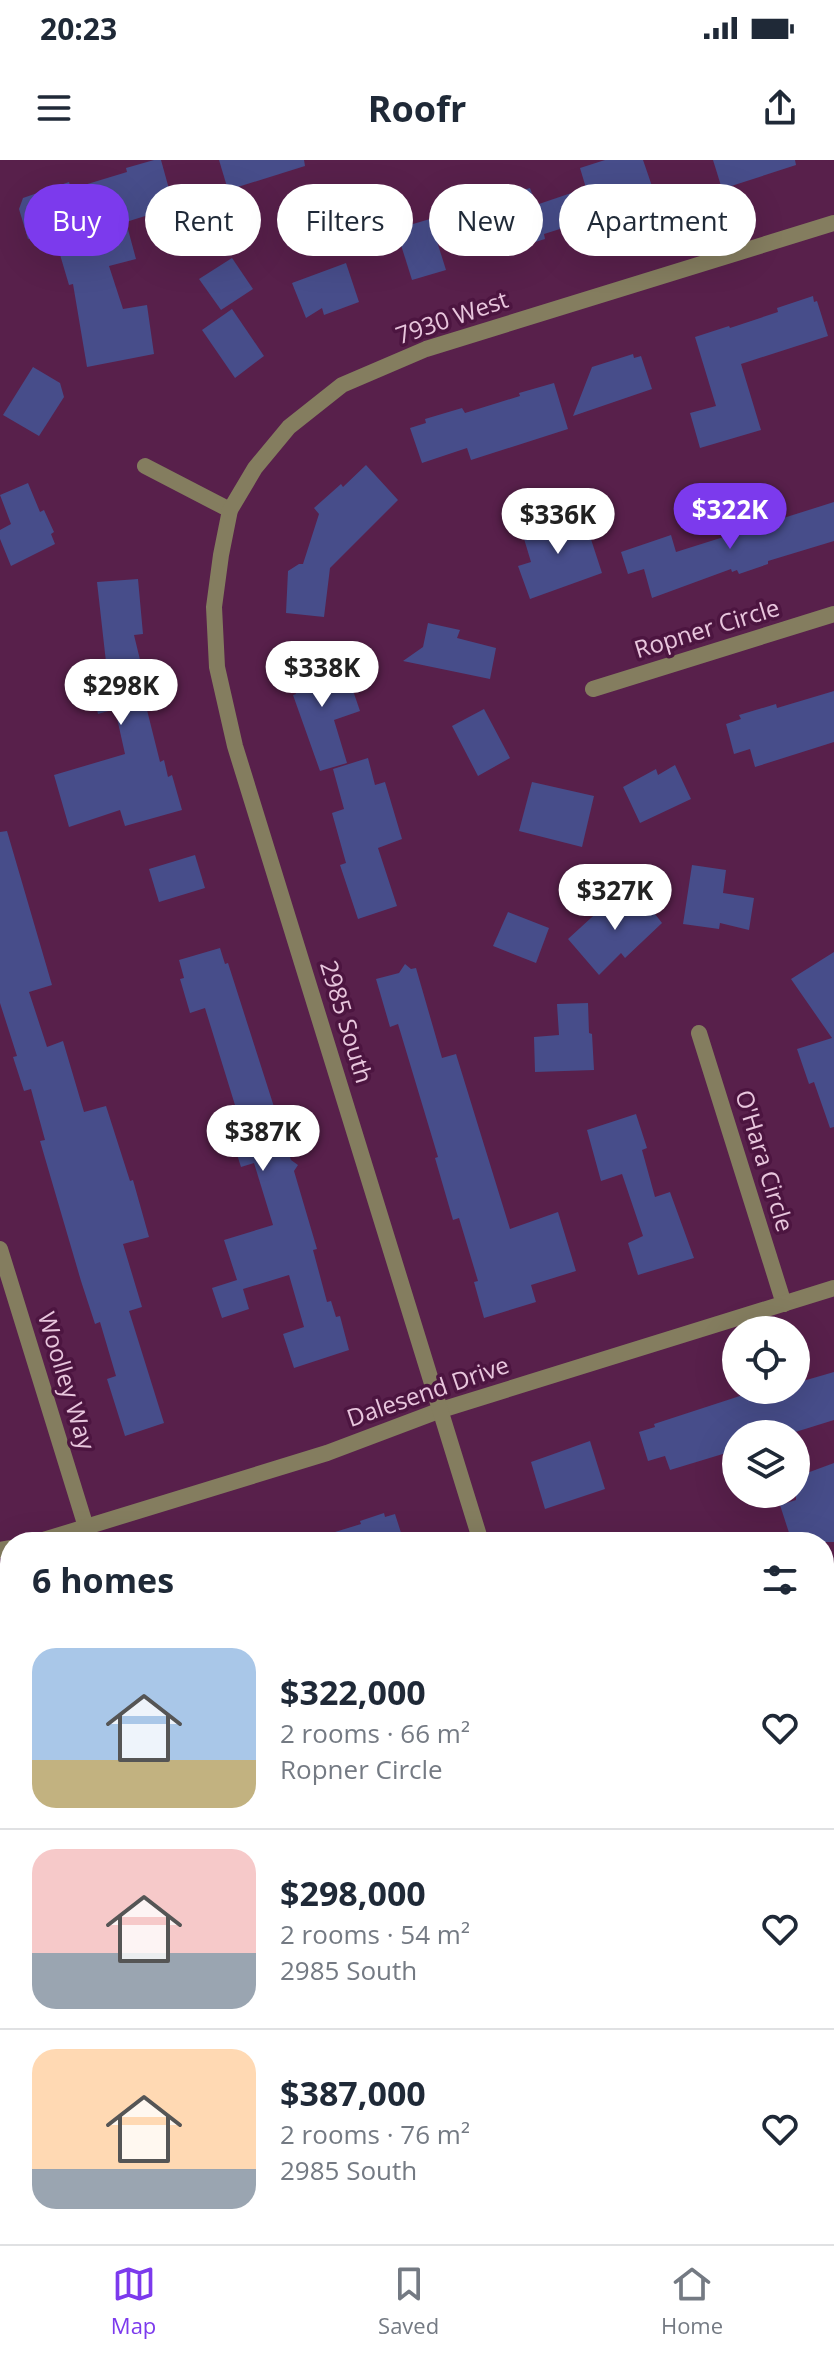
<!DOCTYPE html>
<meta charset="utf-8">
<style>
body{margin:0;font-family:"Open Sans",sans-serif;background:#f6f6f7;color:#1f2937;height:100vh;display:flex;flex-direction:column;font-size:30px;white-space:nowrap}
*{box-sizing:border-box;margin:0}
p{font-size:26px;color:#747a83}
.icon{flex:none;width:44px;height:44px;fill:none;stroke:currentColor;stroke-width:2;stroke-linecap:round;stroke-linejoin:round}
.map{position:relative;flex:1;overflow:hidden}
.details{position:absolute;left:0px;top:1372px;width:834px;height:712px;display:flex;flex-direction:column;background:#fff;border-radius:32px 32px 0 0;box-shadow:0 8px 32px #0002}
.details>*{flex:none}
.guide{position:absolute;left:24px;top:24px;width:786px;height:72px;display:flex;gap:16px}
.controls{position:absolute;left:722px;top:1156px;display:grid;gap:16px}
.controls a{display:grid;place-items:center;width:88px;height:88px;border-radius:50%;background:#fff;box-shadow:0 8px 32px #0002;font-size:40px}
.price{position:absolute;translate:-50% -68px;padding:0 18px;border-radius:28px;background:#fff;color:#222;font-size:26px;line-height:52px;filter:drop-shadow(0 2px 4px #0008)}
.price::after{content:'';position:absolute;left:50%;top:48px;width:24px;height:18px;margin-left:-12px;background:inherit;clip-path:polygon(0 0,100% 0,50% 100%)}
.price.current{background:#7c3aed;color:#fff}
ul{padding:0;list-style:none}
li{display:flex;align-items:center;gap:24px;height:200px;padding:0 32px}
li+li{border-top:2px solid #e0e1e3}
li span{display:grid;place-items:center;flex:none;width:224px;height:160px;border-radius:24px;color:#555}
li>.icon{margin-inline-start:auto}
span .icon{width:96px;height:96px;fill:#fffc;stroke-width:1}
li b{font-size:34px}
h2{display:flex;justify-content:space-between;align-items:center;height:96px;padding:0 32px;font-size:34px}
.pill{padding:0 28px;border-radius:36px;background:#fff;box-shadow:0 8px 32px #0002;font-size:28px;line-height:72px}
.pill.current{background:#7c3aed;color:#fff}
.status{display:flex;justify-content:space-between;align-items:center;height:56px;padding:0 40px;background:#fff;direction:ltr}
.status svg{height:22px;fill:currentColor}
header{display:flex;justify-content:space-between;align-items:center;height:104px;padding:0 32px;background:#fff;font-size:36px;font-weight:700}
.menu{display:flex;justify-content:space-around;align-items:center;height:112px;border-top:2px solid #e0e1e3;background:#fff;font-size:22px;color:#747a83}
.menu a{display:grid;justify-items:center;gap:4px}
.menu .current{color:#7c3aed}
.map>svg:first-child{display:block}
.building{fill:#474d8a}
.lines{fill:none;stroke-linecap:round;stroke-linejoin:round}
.street{stroke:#847d5f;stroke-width:16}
.labels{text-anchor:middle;stroke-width:7;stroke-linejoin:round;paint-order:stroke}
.street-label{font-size:24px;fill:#e8c6dd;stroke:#4c1540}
</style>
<div class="status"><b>20:23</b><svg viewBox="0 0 49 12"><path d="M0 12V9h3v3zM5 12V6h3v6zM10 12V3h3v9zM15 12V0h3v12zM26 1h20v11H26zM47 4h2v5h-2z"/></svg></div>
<header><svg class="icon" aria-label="menu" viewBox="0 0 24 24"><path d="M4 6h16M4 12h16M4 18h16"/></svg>Roofr<svg class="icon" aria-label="share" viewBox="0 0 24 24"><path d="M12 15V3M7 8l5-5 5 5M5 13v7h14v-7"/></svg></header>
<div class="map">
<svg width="834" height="2084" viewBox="0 0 834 2084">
<rect width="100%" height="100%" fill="#58204b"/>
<g class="building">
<polygon points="154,0 161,0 174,47 126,62 136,99 109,106 123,149 147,145 154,194 87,207 73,124 69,125 53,71 28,79 19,49 23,38 69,22 71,29 127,12 126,8"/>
<polygon points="219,0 304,0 305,6 228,30"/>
<polygon points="605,0 643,0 653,29 624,38 629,55 598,65 595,58 544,74 545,79 512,89 496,39 530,28 536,45 586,28 580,8"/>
<polygon points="713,0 795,0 796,5 722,29"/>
<polygon points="430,59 446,110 412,120 396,69"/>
<polygon points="232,98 253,129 221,150 199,119"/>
<polygon points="346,103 359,142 324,155 322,148 306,158 292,123"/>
<polygon points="813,136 814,142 817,141 828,176 741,204 761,270 700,288 690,253 716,246 695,177 729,166 730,168 778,152 777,148"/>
<polygon points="232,149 264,196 235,218 202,170"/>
<polygon points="633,194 634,198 641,196 652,229 573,256 592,207"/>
<polygon points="33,207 60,223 64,237 39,276 3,255"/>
<polygon points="554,223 568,269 471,300 467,288 422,303 410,268 426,263 425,259 462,248 465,253 520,236 519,233"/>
<polygon points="366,305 398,340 330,408 324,457 286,453 288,411 299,404 303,404 319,354 314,348 341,324 343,327"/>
<polygon points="28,323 40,352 44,350 54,372 51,374 55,384 11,406 0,379 0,370 11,364 0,335"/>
<polygon points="834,342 834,381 768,401 768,404 739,414 737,410 732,412 731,409 652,438 644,409 628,414 621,392 671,375 676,392"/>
<polygon points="578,352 583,368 587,367 602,413 530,439 518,406 531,402 522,372"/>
<polygon points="138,419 143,474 134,475 150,541 145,542 160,602 164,600 168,617 172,615 182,650 125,666 120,650 69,667 54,615 125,594 115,549 98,554 89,516 107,511 97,422"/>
<polygon points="428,463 460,470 457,478 496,488 490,519 403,501 423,487"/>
<polygon points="316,494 326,523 348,516 360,551 334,560 347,603 320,611 293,535 296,534 286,505"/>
<polygon points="834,531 834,582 755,607 750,589 734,594 726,564 741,559 739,555 776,544 777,548"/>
<polygon points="484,549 510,598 478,616 452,566"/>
<polygon points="368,598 375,625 385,622 402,679 378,688 397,746 358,759 340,705 346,703 332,653 344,649 333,609"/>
<polygon points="675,605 691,639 640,663 623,627 656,609 658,615"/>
<polygon points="532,622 594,636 582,687 519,671"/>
<polygon points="7,671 52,825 29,832 47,887 63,881 84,952 106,946 130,1021 133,1020 149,1077 123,1084 142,1147 129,1151 164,1263 125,1276 107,1219 116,1216 100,1162 95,1164 81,1121 40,981 45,980 31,929 24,931 13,897 17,896 0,843 0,672"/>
<polygon points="195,695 205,728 159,742 149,709"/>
<polygon points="692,705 726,710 723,733 754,738 749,770 720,763 719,769 683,764"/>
<polygon points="616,735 628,748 641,736 662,763 625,798 621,793 599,815 568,779"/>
<polygon points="508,752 549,768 536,803 493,786"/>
<polygon points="220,788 225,804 228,803 291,1000 298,1005 294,1011 317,1089 313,1090 327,1142 331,1141 336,1157 340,1156 349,1190 294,1208 283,1174 304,1167 289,1115 243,1129 249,1149 222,1158 212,1128 237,1120 224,1080 273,1065 254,1003 241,1007 231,976 243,971 205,848 190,853 180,819 184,818 179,800"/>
<polygon points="834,792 834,967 830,968 814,922 809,924 797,889 832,878 791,819"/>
<polygon points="405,804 411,809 416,808 442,898 456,894 510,1069 558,1052 576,1111 531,1125 536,1142 484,1158 474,1122 478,1121 459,1058 453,1060 435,998 438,997 398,864 390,867 376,819 399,813"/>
<polygon points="588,843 589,873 592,874 594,910 535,912 534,877 559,875 557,844"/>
<polygon points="636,954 647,988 642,990 655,1037 670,1032 694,1098 638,1115 628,1083 643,1076 622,1014 601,1021 587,970"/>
<polygon points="834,1212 834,1260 789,1274 736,1274 736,1290 670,1310 665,1296 648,1301 639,1272 655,1267 654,1264 746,1234 747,1238 774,1230 796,1230 796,1223"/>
<polygon points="590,1281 605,1329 545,1349 531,1302"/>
<polygon points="834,1303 834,1382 792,1382 780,1345 796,1340 796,1317"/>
<polygon points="384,1353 385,1357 395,1354 404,1382 323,1382 322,1376 361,1364 360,1361"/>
</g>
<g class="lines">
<g class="street">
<polyline points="145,306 230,350"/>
<polyline points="593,529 834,454"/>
<polyline points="699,873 784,1144"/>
<polyline points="0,1089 86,1367"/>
<polyline points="37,1382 327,1293 441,1250 834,1128"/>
<polyline points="481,1382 235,586 217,507 214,447 221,395 230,350 255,308 289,267 342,225 426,189 834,63"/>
<polyline points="0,1390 10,1388"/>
<polyline points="824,1505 834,1502"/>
<polyline points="0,1759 10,1756"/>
<polyline points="824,1848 834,1845"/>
<polyline points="66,2084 98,2074"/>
</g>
</g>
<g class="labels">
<g class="street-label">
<text transform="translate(452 158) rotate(-19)" y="8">7930 West</text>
<text transform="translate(707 469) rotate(-17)" y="8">Ropner Circle</text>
<text transform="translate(346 862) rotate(73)" y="8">2985 South</text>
<text transform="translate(764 1001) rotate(73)" y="8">O'Hara Circle</text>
<text transform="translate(66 1221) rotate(73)" y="8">Woolley Way</text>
<text transform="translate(428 1232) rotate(-19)" y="8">Dalesend Drive</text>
</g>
</g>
</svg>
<div class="controls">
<a><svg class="icon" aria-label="locate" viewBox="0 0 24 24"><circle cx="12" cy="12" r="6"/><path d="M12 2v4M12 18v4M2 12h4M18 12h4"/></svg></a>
<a><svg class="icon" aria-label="layers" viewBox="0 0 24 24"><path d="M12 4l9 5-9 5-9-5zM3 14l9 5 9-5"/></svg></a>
</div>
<b class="price current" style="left:730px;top:391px">$322K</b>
<b class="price" style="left:558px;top:396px">$336K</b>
<b class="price" style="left:322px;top:549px">$338K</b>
<b class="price" style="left:121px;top:567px">$298K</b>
<b class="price" style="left:615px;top:772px">$327K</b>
<b class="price" style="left:263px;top:1013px">$387K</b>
<div class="guide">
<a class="pill current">Buy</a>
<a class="pill">Rent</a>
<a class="pill">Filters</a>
<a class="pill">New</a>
<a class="pill">Apartment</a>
</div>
<section class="details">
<h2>6 homes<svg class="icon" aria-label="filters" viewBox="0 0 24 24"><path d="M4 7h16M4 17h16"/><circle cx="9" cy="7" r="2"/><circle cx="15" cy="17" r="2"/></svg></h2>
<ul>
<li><span style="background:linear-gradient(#a9c7e8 70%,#c2b280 0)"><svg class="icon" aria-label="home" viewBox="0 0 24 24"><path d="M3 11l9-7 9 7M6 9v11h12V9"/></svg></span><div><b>$322,000</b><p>2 rooms · 66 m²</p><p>Ropner Circle</p></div><svg class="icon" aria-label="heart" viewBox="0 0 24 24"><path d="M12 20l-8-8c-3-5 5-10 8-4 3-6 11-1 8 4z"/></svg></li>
<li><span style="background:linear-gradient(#f6c9c9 65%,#9aa5b1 0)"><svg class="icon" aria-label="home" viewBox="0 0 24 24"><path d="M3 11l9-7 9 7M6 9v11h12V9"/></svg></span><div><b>$298,000</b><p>2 rooms · 54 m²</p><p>2985 South</p></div><svg class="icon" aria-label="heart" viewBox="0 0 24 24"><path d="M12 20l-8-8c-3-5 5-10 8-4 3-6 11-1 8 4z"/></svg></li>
<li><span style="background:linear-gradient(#ffd9b3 75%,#9aa5b1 0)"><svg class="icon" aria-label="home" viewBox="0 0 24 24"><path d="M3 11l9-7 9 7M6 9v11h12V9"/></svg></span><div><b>$387,000</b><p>2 rooms · 76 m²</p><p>2985 South</p></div><svg class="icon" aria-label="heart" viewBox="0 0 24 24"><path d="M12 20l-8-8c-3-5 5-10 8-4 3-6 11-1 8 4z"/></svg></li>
</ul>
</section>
</div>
<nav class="menu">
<a class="current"><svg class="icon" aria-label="map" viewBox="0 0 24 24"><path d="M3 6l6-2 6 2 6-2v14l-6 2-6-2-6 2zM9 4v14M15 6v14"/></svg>Map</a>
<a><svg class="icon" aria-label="saved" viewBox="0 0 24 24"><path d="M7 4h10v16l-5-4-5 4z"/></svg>Saved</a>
<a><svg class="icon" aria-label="home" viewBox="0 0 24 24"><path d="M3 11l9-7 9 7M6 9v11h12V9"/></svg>Home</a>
</nav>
